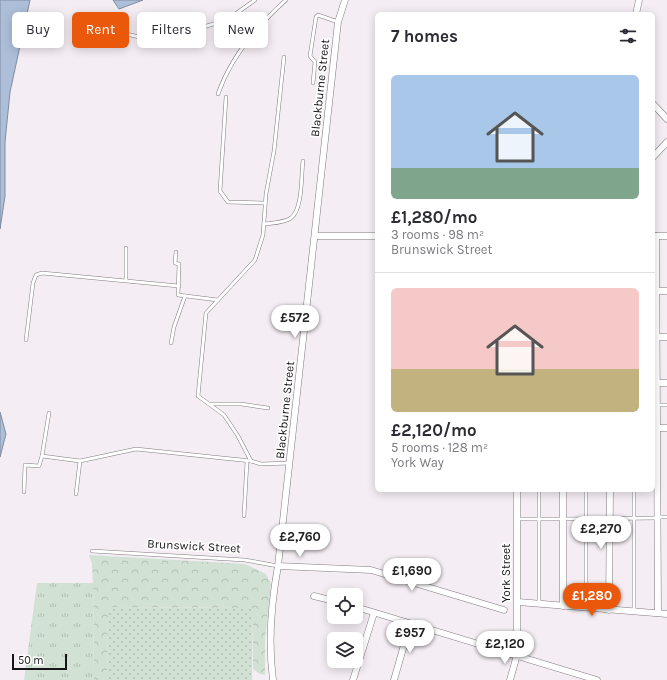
<!DOCTYPE html>
<meta charset="utf-8">
<style>
body{margin:0;font-family:Karla,sans-serif;background:#f7f7f7;color:#2b2b33;height:100vh;display:flex;flex-direction:column;font-size:15px;white-space:nowrap}
*{box-sizing:border-box;margin:0}
p{font-size:13px;color:#7c7c81}
.icon{flex:none;width:22px;height:22px;fill:none;stroke:currentColor;stroke-width:2;stroke-linecap:round;stroke-linejoin:round}
.map{position:relative;flex:1;overflow:hidden}
.sheet{position:absolute;left:375px;top:12px;width:280px;height:480px;display:flex;flex-direction:column;background:#fff;border-radius:6px;box-shadow:0 2px 10px #0003}
.sheet>*{flex:none}
.top-card{position:absolute;left:12px;top:12px;width:303px;height:36px;display:flex;gap:8px}
.fabs{position:absolute;left:327px;top:588px;display:grid;gap:8px}
.fabs a{display:grid;place-items:center;width:36px;height:36px;border-radius:6px;background:#fff;box-shadow:0 2px 10px #0003;font-size:20px}
.scale{position:absolute;left:12px;bottom:10px;width:55px;box-sizing:border-box;padding-left:4px;border:2px solid #171517;border-top:0;font-size:11px;line-height:14px;white-space:nowrap;color:#171517;-webkit-text-stroke:3px #fff;paint-order:stroke}
.price{position:absolute;translate:-50% -34px;padding:0 9px;border-radius:14px;background:#fff;color:#222;font-size:13px;line-height:26px;filter:drop-shadow(0 1px 2px #0008)}
.price::after{content:'';position:absolute;left:50%;top:24px;width:12px;height:9px;margin-left:-6px;background:inherit;clip-path:polygon(0 0,100% 0,50% 100%)}
.price.current{background:#ea580c;color:#fff}
ul{padding:0;list-style:none}
li{display:grid;align-content:center;gap:8px;height:212px;padding:0 16px}
li+li{border-top:1px solid #e1e1e2}
li span{display:grid;place-items:center;height:124px;border-radius:6px;color:#555}
li>.icon{margin-inline-start:auto}
span .icon{width:72px;height:72px;fill:#fffc;stroke-width:1}
li b{font-size:17px}
h2{display:flex;justify-content:space-between;align-items:center;height:48px;padding:0 16px;font-size:17px}
.chip{padding:0 14px;border-radius:6px;background:#fff;box-shadow:0 2px 10px #0003;font-size:14px;line-height:36px}
.chip.current{background:#ea580c;color:#fff}
.map>svg:first-child{display:block}
.grass{fill:url(#grass-dots)}
.forest{fill:url(#forest-crowns)}
.park{fill:url(#park-tufts)}
.water{fill:#adbfd8;stroke:#808c9e}
.lines{fill:none;stroke-linecap:round;stroke-linejoin:round}
.lane-casing{stroke:#807a7f;stroke-width:4}
.street-casing{stroke:#807a7f;stroke-width:7}
.lane{stroke:#fff;stroke-width:3}
.street{stroke:#fff;stroke-width:6}
.labels{text-anchor:middle;stroke-width:3.5;stroke-linejoin:round;paint-order:stroke}
.street-label{font-size:12px;fill:#171517;stroke:#fff}
</style>
<div class="map">
<svg width="667" height="680" viewBox="0 0 667 680">
<defs>
<pattern id="grass-dots" width="8" height="8" patternUnits="userSpaceOnUse"><rect width="8" height="8" fill="#d1e1d3"/><path d="M2 2h.1M6 6h.1" fill="none" stroke="#b3c0b4" stroke-width="1.8" stroke-linecap="round"/></pattern>
<pattern id="forest-crowns" width="20" height="18" patternUnits="userSpaceOnUse"><rect width="20" height="18" fill="#d1e1d3"/><path d="M2 6a3 3 0 1 1 6 0M12 15a3 3 0 1 1 6 0" fill="none" stroke="#b3c0b4"/></pattern>
<pattern id="park-tufts" width="24" height="20" patternUnits="userSpaceOnUse"><rect width="24" height="20" fill="#d1e1d3"/><path d="M3 7l-1-3M5 7V3M7 7l1-3M15 17l-1-3M17 17v-4M19 17l1-3" fill="none" stroke="#b3c0b4"/></pattern>
</defs>
<rect width="100%" height="100%" fill="#f4edf3"/>
<polygon class="grass" points="108,607 253,608 252,680 107,680"/>
<polygon class="forest" points="89,555 245,564 266,574 271,584 265,639 265,675 260,674 253,669 253,608 108,607 107,680 94,680 93,583 92,564"/>
<polygon class="park" points="37,583 93,583 94,680 24,680"/>
<g class="water">
<polygon points="0,0 30,0 10,92 5,142 5,196 0,229"/>
<polygon points="113,0 143,0 119,9"/>
<polygon points="0,412 6,434 0,457"/>
</g>
<g class="lines">
<defs>
<g id="lane">
<polyline points="118,32 156,41 227,20 255,0"/>
<polyline points="284,57 274,151 266,194 263,235 255,260 206,313 198,396 224,415 238,436 251,461 261,464 290,463"/>
<polyline points="313,83 315,62 310,56 316,17 318,15 338,22"/>
<path d="M218,94C231,56 257,26 286,0"/>
<polyline points="226,97 220,191 228,202 265,203"/>
<path d="M264,224C272,223 284,223 291,218C303,209 301,175 303,161"/>
<polyline points="126,248 126,280"/>
<polyline points="176,252 175,263 179,264 178,295 218,300"/>
<polyline points="26,340 33,283 36,275 42,273 179,286"/>
<polyline points="171,343 174,327 185,296"/>
<polyline points="210,404 241,404 268,408"/>
<polyline points="657,405 667,405"/>
<polyline points="42,456 49,413"/>
<polyline points="539,490 539,604"/>
<polyline points="24,492 25,465 39,466 42,456 80,461 136,449 251,461"/>
<polyline points="76,494 80,461"/>
<polyline points="244,516 247,461"/>
<polyline points="657,517 667,517"/>
<polyline points="517,519 563,519"/>
<polyline points="563,519 657,518"/>
<polyline points="92,551 245,560 278,566"/>
<polyline points="586,608 586,490"/>
<polyline points="634,611 634,490"/>
</g>
<g id="street">
<polyline points="636,14 639,0"/>
<polyline points="653,104 667,119"/>
<polyline points="653,157 667,142"/>
<polyline points="315,236 377,236"/>
<polyline points="653,236 667,236"/>
<polyline points="656,236 658,613"/>
<polyline points="656,291 667,291"/>
<polyline points="656,337 667,337"/>
<polyline points="657,383 667,383"/>
<polyline points="655,428 667,428"/>
<polyline points="563,490 563,606"/>
<polyline points="278,566 371,570 504,610"/>
<polyline points="314,596 334,601"/>
<polyline points="518,602 667,614"/>
<polyline points="356,607 597,680"/>
<polyline points="609,610 610,490"/>
<path d="M273,680C268,642 271,604 278,566L338,22L345,0"/>
<polyline points="353,680 374,613"/>
<polyline points="394,680 410,624"/>
<polyline points="510,680 517,655 517,490"/>
</g>
</defs>
<use href="#lane" class="lane-casing"/>
<use href="#street" class="street-casing"/>
<use href="#lane" class="lane"/>
<use href="#street" class="street"/>
</g>
<g class="labels">
<g class="street-label">
<text transform="translate(320 88) rotate(-84)" y="4">Blackburne Street</text>
<text transform="translate(285 410) rotate(-84)" y="4">Blackburne Street</text>
<text transform="translate(194 546) rotate(3)" y="4">Brunswick Street</text>
<text transform="translate(506 573) rotate(-90)" y="4">York Street</text>
</g>
</g>
</svg>
<div class="fabs">
<a><svg class="icon" aria-label="locate" viewBox="0 0 24 24"><circle cx="12" cy="12" r="6"/><path d="M12 2v4M12 18v4M2 12h4M18 12h4"/></svg></a>
<a><svg class="icon" aria-label="layers" viewBox="0 0 24 24"><path d="M12 4l9 5-9 5-9-5zM3 14l9 5 9-5"/></svg></a>
</div>
<div class="scale">50 m</div>
<b class="price" style="left:295px;top:339px">£572</b>
<b class="price" style="left:601px;top:550px">£2,270</b>
<b class="price" style="left:300px;top:558px">£2,760</b>
<b class="price" style="left:412px;top:592px">£1,690</b>
<b class="price current" style="left:592px;top:617px">£1,280</b>
<b class="price" style="left:410px;top:654px">£957</b>
<b class="price" style="left:505px;top:665px">£2,120</b>
<div class="top-card">
<a class="chip">Buy</a>
<a class="chip current">Rent</a>
<a class="chip">Filters</a>
<a class="chip">New</a>
</div>
<section class="sheet">
<h2>7 homes<svg class="icon" aria-label="filters" viewBox="0 0 24 24"><path d="M4 7h16M4 17h16"/><circle cx="9" cy="7" r="2"/><circle cx="15" cy="17" r="2"/></svg></h2>
<ul>
<li><span style="background:linear-gradient(#a9c7e8 75%,#7fa58c 0)"><svg class="icon" aria-label="home" viewBox="0 0 24 24"><path d="M3 11l9-7 9 7M6 9v11h12V9"/></svg></span><div><b>£1,280/mo</b><p>3 rooms · 98 m²</p><p>Brunswick Street</p></div></li>
<li><span style="background:linear-gradient(#f6c9c9 65%,#c2b280 0)"><svg class="icon" aria-label="home" viewBox="0 0 24 24"><path d="M3 11l9-7 9 7M6 9v11h12V9"/></svg></span><div><b>£2,120/mo</b><p>5 rooms · 128 m²</p><p>York Way</p></div></li>
</ul>
</section>
</div>
